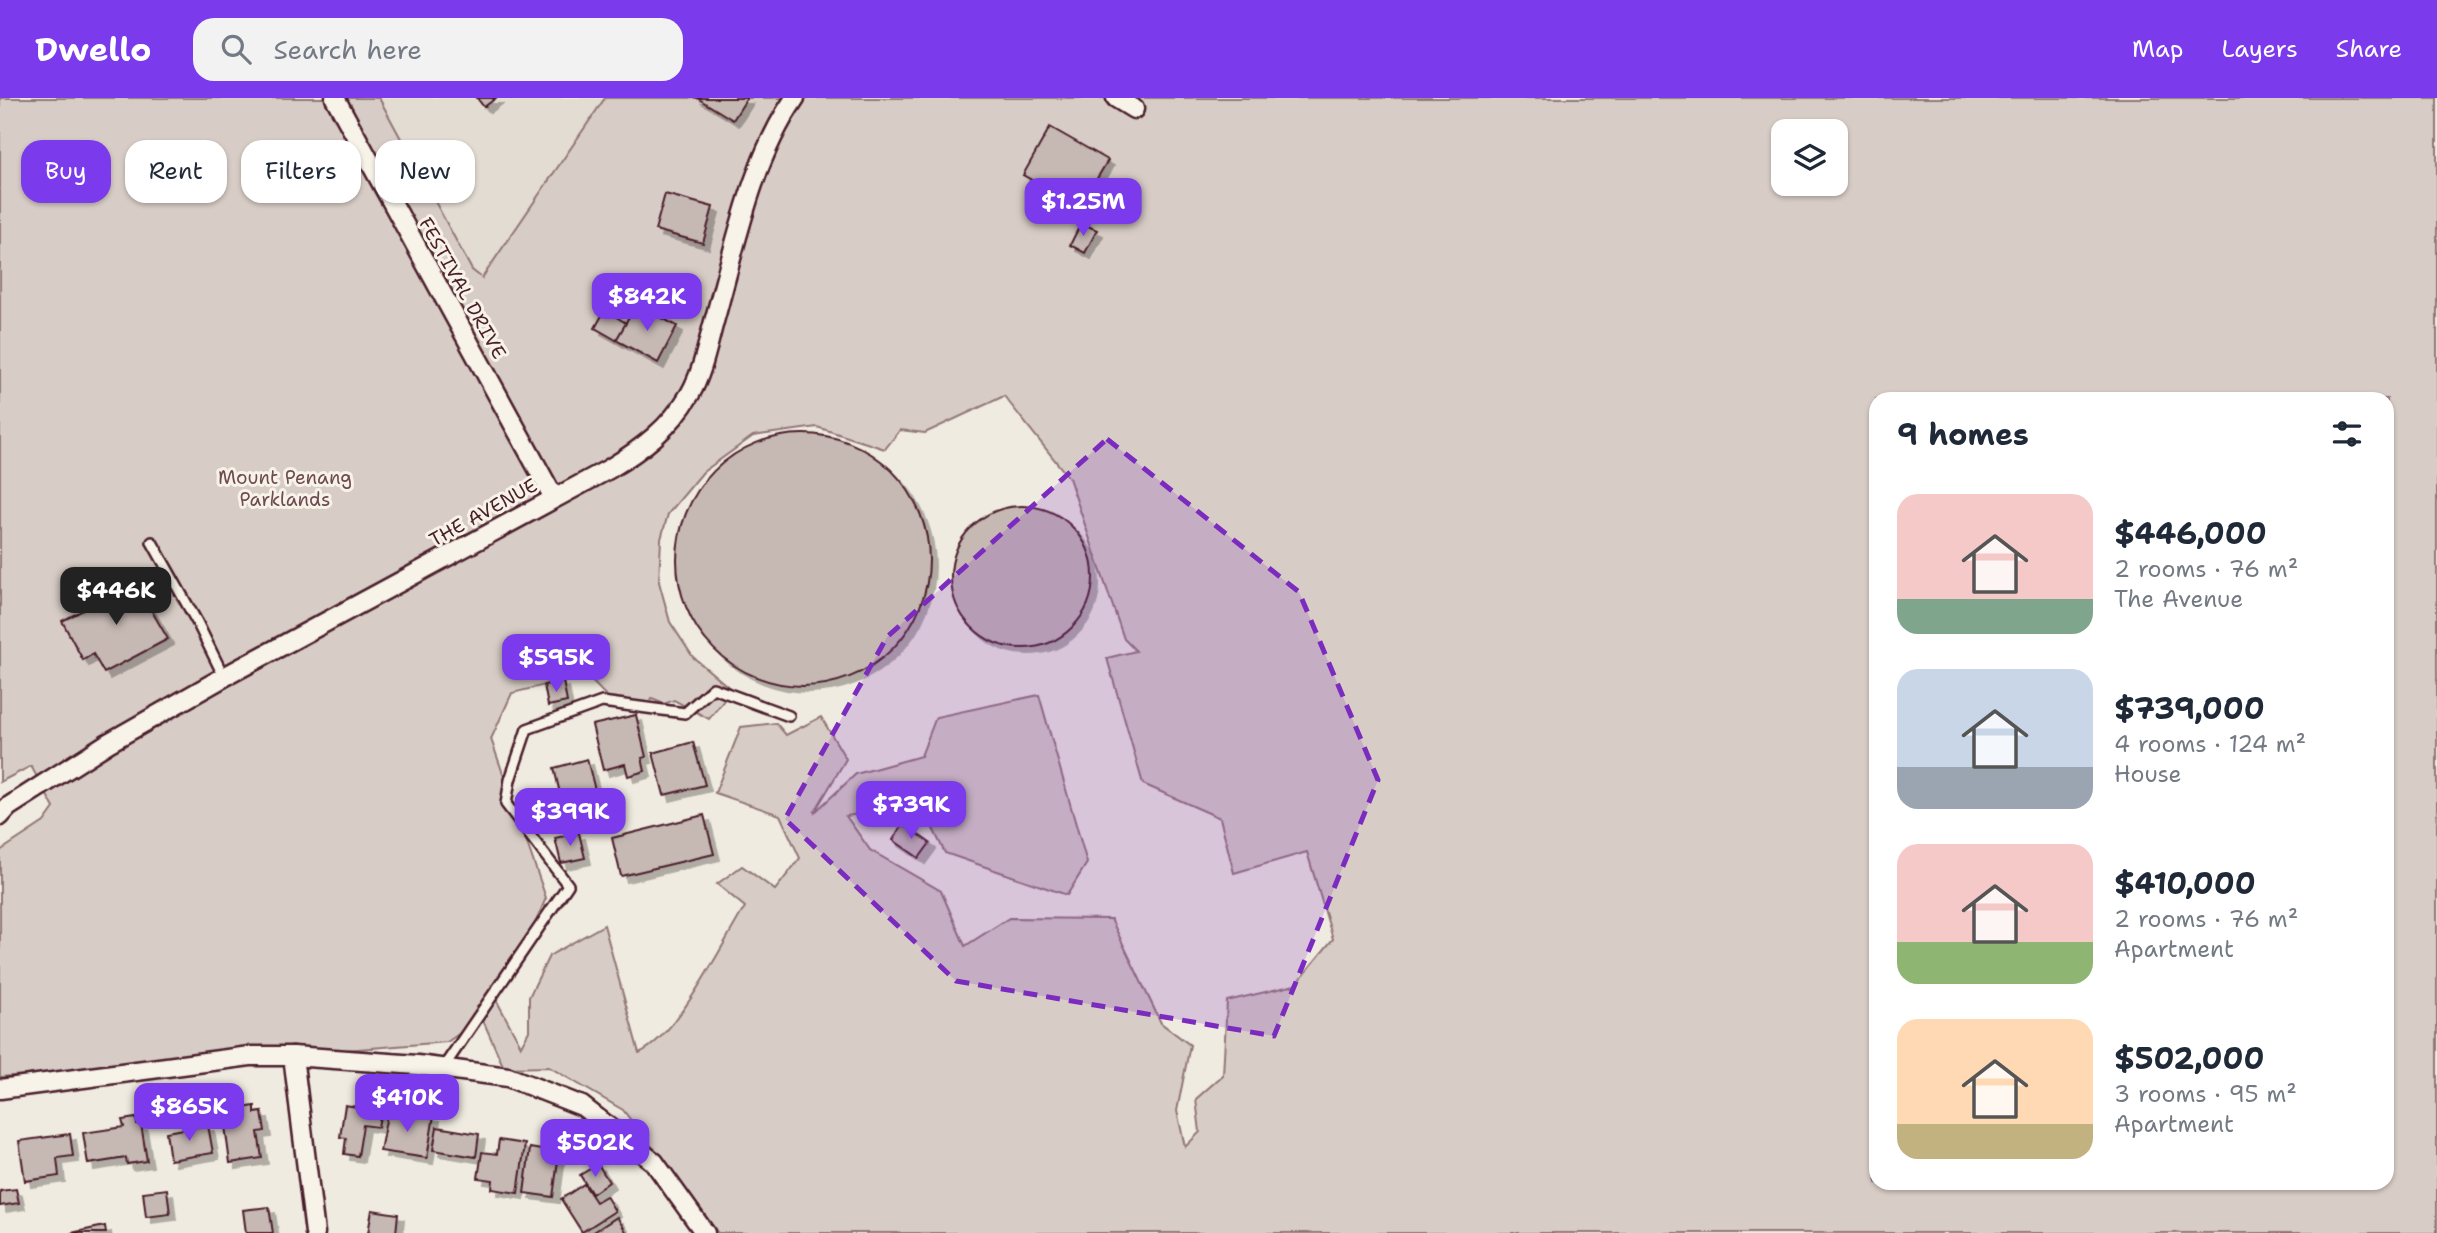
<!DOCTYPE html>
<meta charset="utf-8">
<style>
body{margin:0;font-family:"Shantell Sans",sans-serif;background:#f2f2f3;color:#1f2937;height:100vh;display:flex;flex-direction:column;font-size:26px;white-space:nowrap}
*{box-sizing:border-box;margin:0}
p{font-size:23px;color:#747a83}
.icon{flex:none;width:38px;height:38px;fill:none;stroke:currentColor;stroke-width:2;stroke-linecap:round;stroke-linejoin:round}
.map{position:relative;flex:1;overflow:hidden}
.sheet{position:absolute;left:1869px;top:294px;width:525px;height:798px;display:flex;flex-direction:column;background:#fff;border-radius:21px;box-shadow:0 2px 5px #0004}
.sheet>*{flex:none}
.top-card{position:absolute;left:21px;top:42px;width:665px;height:63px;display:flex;gap:14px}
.tools{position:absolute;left:1771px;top:21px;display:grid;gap:14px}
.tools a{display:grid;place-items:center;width:77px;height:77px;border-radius:14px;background:#fff;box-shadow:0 2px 5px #0004;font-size:35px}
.price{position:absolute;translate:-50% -60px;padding:0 16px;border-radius:14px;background:#7c3aed;color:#fff;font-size:23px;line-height:46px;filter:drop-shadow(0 2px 4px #0008)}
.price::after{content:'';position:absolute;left:50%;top:42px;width:21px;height:16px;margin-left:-10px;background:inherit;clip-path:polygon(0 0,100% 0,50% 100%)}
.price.selected{background:#222;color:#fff}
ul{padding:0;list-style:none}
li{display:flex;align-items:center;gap:21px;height:175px;padding:0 28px}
li span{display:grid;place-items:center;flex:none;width:196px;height:140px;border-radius:21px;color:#555}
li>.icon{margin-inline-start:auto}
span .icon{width:84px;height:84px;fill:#fffc;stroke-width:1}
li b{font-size:30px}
h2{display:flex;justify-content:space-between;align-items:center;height:84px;padding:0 28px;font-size:30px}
.pill{padding:0 24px;border-radius:21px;background:#fff;box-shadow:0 2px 5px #0004;font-size:24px;line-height:63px}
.pill.selected{background:#7c3aed;color:#fff}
header{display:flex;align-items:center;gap:42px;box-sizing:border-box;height:98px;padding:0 35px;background:#7c3aed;color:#fff}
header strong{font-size:33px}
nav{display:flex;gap:38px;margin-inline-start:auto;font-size:24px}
.search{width:490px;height:63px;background:#f2f2f3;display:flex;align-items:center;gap:18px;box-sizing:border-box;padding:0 24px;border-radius:21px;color:#747a83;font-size:26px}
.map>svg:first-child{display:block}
.built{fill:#e3dcd2}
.green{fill:#d8cdc6;stroke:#917678;stroke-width:2;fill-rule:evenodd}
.building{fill:#c6b8b3;stroke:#4a1f2b;stroke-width:2;filter:url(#shadow)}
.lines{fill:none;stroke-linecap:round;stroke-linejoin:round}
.service-casing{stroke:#4a1f2b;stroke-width:14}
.minor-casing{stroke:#4a1f2b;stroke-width:23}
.service{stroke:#f7f3e8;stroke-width:9}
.minor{stroke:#f7f3e8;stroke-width:18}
.marked{fill:#7b2cbf;fill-opacity:0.2;stroke:#7b2cbf;stroke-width:5;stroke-dasharray:14 9;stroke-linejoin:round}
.labels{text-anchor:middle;stroke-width:6;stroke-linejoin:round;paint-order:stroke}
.street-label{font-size:19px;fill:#4a1f2b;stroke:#f7f3e8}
.park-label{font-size:19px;fill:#6e4a52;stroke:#f7f3e8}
</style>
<header>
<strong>Dwello</strong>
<div class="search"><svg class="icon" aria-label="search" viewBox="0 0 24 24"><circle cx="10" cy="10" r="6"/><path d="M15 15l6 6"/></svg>Search here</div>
<nav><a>Map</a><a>Layers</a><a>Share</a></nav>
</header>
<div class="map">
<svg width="2437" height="1135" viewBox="0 0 2437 1135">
<defs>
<filter id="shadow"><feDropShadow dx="6" dy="6" stdDeviation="0" flood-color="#0004"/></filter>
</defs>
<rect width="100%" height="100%" fill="#f0ebe0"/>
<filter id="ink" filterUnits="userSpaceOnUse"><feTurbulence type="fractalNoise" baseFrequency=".0143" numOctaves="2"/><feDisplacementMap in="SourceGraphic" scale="14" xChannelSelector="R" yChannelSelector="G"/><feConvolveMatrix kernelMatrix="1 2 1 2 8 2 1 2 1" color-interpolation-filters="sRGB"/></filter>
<g filter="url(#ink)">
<polygon class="built" points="379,0 605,0 482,180 472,172"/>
<path class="green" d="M0,0H379L472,172L482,180L605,0H2437V1135H718L623,1012L549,969L504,970L482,920L447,944L0,979V753L44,724L54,710L31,668L0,684ZM1783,33H1836V86H1783ZM1004,298L1069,380L1124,541L1136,553L1107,560L1143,686L1220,720L1234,775L1307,754L1333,841L1295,887L1227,903L1223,977L1196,1001L1200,1034L1185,1049L1177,1013L1190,947L1161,925L1111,821L1009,820L965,848L941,793L870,752L846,718L922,708L945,755L1067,797L1087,765L1039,597L936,619L921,658L856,676L814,715L846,661L821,619L786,637L776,625L741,629L715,695L780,717L800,760L775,792L742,768L717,786L745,809C722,846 677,939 639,955L604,827L549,858L529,899V933L521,948L492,894L521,859L546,800L491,641L512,595L586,577L616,608L646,609L652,601L664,606L674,602L709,621L732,592L693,559L670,524L659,484L661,441L668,416L703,374L753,338L817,329L885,351L900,332L925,335ZM1876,301H2387V1085H1876Z"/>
<g class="building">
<polygon points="477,0 496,0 484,9"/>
<polygon points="697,0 747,0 733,22"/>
<polygon points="1050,29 1108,62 1080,109 1023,77"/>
<polygon points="665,96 713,109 703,145 655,132"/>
<polygon points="1081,125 1097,132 1085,155 1070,147"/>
<polygon points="636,206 677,228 658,265 616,242"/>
<polygon points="605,212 626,225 616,242 595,230"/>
<circle cx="803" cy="462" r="126"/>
<circle cx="1022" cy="479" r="71"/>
<polygon points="131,479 143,483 147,496 143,498 168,541 104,575 93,556 83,562 62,523 120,493"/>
<polygon points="563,583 567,604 548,608 544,587"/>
<polygon points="636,617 646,659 642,660 645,673 628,678 625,666 603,672 592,627"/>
<polygon points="693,644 705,687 664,697 653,655"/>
<polygon points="587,661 596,696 562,704 554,670"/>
<polygon points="704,717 714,756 621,778 612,740"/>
<polygon points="903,726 930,745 919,760 893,742"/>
<polygon points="579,735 585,760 561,765 555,740"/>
<polygon points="345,1007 381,1013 378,1029 363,1027 358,1058 344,1056 346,1040 340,1039"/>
<polygon points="255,1008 255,1015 262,1014 265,1033 258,1034 262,1060 230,1065 223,1013"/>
<polygon points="388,1012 418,1019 419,1015 434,1017 427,1060 380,1053"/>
<polygon points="136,1020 137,1026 141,1026 147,1063 127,1066 126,1060 88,1066 83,1035 124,1029 122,1022"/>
<polygon points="208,1027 213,1055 170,1062 166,1034"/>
<polygon points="437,1029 479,1036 476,1059 433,1052"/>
<polygon points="70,1036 73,1058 57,1060 59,1078 25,1083 19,1043"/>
<polygon points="499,1042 525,1046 518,1095 492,1091 493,1082 478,1080 482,1054 497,1056"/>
<polygon points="530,1050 559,1055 553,1099 524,1095"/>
<polygon points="598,1066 609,1084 592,1096 580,1077"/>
<polygon points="584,1086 596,1104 606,1098 615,1113 582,1134 561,1101"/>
<polygon points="16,1091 19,1105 0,1108 0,1093"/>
<polygon points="167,1091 170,1116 146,1119 143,1094"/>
<polygon points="269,1109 273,1135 246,1135 243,1112"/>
<polygon points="372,1112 398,1116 396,1135 368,1135"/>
<polygon points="617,1119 627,1135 595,1135 594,1134"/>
<polygon points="105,1128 106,1135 71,1135"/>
</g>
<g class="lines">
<defs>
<g id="service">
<polyline points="152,444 197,524 224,579"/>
<polyline points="443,970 568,787 506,706 510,682 527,631 602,604 685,615 713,590 789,618"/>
</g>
<g id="minor">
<polyline points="335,0 554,400"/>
<polyline points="1116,0 1134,11"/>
<path d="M0,718L8,709L108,645L224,579L609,371C642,351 670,330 690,296C703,274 708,244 715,220C736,146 751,64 795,0"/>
<polyline points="293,958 315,1135"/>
<polyline points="0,991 250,958 293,958 417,967 508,979 582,1008 654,1064 705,1135"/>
</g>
</defs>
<use href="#service" class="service-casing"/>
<use href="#minor" class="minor-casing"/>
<use href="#service" class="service"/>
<use href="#minor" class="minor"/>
</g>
</g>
<path class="marked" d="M1107,341L1299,494L1378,682L1274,938L956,883L785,721L887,539Z"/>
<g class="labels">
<g class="street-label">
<text transform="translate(463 190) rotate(61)" y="7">FESTIVAL DRIVE</text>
<text transform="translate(483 414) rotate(-29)" y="7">THE AVENUE</text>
</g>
<g class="park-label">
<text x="285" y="386">Mount Penang<tspan x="285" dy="22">Parklands</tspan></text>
</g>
</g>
</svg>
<div class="tools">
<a><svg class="icon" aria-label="layers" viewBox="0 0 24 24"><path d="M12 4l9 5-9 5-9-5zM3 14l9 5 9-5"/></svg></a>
</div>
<b class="price" style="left:1083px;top:140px">$1.25M</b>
<b class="price" style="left:647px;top:235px">$842K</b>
<b class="price selected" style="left:116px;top:529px">$446K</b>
<b class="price" style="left:556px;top:596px">$595K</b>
<b class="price" style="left:911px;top:743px">$739K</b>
<b class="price" style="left:570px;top:750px">$399K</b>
<b class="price" style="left:407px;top:1036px">$410K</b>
<b class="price" style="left:189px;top:1045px">$865K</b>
<b class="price" style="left:595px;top:1081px">$502K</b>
<div class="top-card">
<a class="pill selected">Buy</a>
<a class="pill">Rent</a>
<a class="pill">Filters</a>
<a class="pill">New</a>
</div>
<section class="sheet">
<h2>9 homes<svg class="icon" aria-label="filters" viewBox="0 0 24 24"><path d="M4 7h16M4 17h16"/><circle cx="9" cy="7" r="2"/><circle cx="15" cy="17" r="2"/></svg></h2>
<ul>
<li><span style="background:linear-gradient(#f6c9c9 75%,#7fa58c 0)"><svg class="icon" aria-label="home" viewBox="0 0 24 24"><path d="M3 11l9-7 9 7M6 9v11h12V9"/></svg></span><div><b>$446,000</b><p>2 rooms · 76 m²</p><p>The Avenue</p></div></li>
<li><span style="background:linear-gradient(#c9d6e8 70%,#9aa5b1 0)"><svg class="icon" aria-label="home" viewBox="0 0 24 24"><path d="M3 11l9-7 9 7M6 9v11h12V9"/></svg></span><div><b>$739,000</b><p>4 rooms · 124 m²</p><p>House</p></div></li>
<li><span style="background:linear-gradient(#f6c9c9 70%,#8fb573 0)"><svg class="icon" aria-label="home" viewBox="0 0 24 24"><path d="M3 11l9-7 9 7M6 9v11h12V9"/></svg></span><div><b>$410,000</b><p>2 rooms · 76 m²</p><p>Apartment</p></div></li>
<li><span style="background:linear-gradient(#ffd9b3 75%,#c2b280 0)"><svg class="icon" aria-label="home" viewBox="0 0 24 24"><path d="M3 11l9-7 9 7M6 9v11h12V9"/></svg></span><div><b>$502,000</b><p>3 rooms · 95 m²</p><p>Apartment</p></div></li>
</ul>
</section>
</div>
